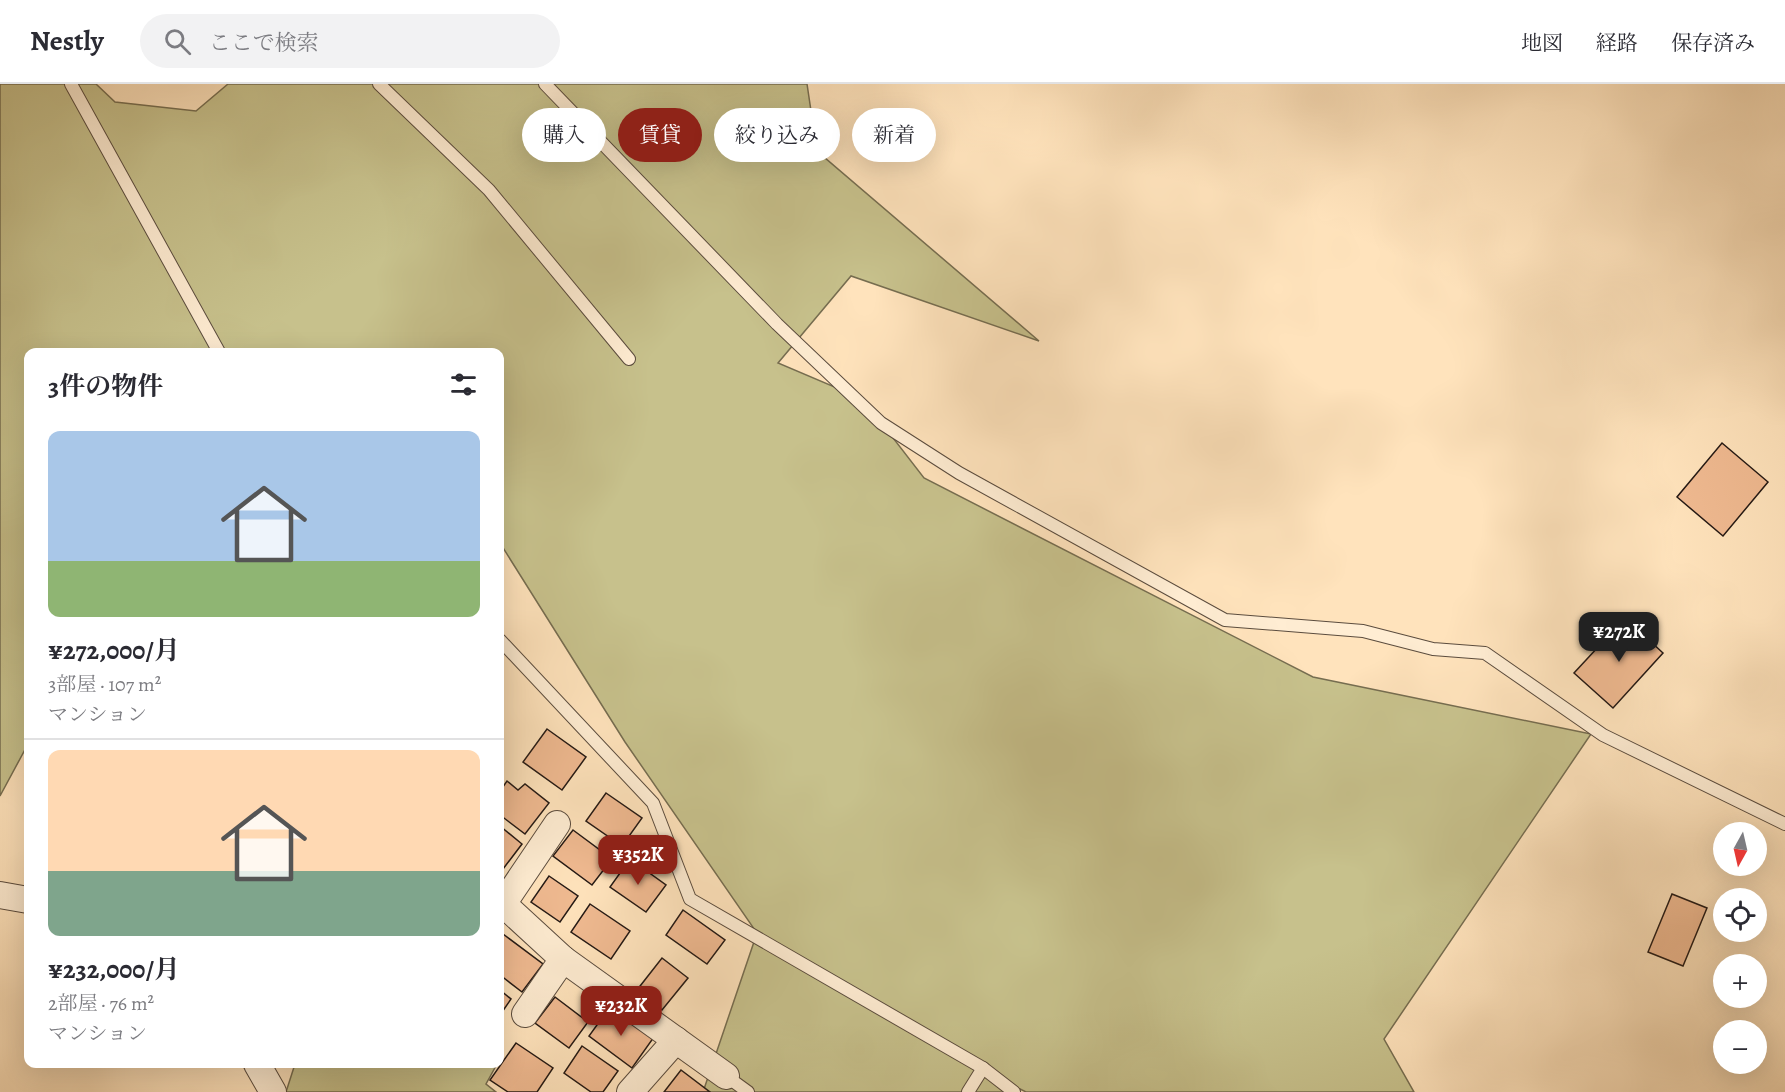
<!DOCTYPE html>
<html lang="ja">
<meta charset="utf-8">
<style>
body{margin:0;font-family:Alegreya,"Noto Serif JP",serif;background:#f2f2f3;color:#2b2b33;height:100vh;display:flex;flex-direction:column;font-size:22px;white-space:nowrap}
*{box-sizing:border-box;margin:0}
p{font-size:20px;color:#7c7c81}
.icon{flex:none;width:33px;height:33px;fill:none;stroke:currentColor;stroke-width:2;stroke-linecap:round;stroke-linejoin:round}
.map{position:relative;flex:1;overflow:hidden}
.drawer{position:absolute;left:24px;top:264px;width:480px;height:720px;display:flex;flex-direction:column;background:#fff;border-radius:12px;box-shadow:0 6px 24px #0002}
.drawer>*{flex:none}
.top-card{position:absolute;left:522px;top:24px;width:570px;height:54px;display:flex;gap:12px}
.needle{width:39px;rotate:188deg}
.fabs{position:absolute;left:1713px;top:738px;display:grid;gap:12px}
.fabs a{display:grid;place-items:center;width:54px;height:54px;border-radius:50%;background:#fff;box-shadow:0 6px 24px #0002;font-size:30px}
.price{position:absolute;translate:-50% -51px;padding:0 14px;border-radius:12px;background:#8f2418;color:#fff;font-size:20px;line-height:39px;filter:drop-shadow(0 2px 3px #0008)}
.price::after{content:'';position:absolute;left:50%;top:36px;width:18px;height:14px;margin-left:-9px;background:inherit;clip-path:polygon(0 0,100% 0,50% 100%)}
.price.selected{background:#222;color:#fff}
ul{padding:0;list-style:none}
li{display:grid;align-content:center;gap:12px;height:318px;padding:0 24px}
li+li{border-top:2px solid #e1e1e2}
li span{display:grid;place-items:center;height:186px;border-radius:12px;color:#555}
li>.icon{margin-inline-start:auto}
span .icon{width:108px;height:108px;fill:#fffc;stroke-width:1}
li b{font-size:26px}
h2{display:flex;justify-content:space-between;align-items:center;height:72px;padding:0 24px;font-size:26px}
.pill{padding:0 21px;border-radius:27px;background:#fff;box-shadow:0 6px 24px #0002;font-size:21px;line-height:54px}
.pill.selected{background:#8f2418;color:#fff}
header{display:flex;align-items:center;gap:36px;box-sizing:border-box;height:84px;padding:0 30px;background:#fff;border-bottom:2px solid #e1e1e2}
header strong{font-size:28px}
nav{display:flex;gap:33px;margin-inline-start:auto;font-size:21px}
.search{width:420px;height:54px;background:#f2f2f3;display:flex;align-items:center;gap:15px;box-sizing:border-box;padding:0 21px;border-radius:33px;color:#7c7c81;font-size:22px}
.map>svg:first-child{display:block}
.green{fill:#c7c18c;stroke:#766d50;stroke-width:1.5}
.building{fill:#f0ba91;stroke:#241914;stroke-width:1.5}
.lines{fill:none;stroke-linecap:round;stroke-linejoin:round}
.service-casing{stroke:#5b4c3e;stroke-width:14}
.minor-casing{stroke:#5b4c3e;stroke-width:28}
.service{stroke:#ffedd3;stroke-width:12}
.minor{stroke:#ffedd3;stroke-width:26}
</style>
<header>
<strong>Nestly</strong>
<div class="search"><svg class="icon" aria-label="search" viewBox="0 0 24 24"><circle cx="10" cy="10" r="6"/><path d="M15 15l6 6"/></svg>ここで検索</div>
<nav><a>地図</a><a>経路</a><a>保存済み</a></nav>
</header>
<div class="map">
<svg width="1785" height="1008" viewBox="0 0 1785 1008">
<rect width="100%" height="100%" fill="#ffe3bc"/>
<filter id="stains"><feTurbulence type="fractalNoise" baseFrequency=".00333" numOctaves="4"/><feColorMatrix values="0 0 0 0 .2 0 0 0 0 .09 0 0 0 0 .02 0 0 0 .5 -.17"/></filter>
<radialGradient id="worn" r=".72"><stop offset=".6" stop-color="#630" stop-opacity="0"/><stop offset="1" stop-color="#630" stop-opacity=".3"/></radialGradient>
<g class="green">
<polygon points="0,0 96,0 115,18 196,27 228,0 807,0 817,67 1039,257 851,192 778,279 863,315 924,394 1313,593 1591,650 1384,955 1414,1008 1026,1008 1020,1005 1017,1008 703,1008 757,849 625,658 500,459 500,268 28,268 28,660 0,712"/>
<polygon points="295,980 497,980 486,1000 496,1008 286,1008"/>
</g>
<g class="building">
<polygon points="1722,359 1768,398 1723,452 1677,413"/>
<polygon points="1625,534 1663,569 1613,624 1574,589"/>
<polygon points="547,645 586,673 562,706 523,678"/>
<polygon points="507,697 518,706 525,700 549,719 525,750 500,731 500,707"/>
<polygon points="606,709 642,734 622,762 586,737"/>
<polygon points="500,742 522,760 500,789"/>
<polygon points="573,746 612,775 592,801 553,772"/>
<polygon points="630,775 666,801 646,828 610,803"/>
<polygon points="549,792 578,812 560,838 531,818"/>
<polygon points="1672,810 1707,824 1683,882 1648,868"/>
<polygon points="590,820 630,847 611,875 571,848"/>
<polygon points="683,826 725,856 707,880 666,851"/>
<polygon points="503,850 543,880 522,908 500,891 500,856"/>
<polygon points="662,874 688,894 662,926 637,906"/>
<polygon points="500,906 511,915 500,931"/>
<polygon points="555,913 588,938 569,964 535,939"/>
<polygon points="610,923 654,953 632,984 589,952"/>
<polygon points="516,959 553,984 537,1008 508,1008 490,996"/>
<polygon points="582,962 618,987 603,1008 591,1008 564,989"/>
<polygon points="681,986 710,1008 664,1008"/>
</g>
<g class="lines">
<defs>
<g id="service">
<polyline points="71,0 219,268"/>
<polyline points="379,0 489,106 629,275"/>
<polyline points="545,0 777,240 881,339 959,389 1225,536 1363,547 1433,565 1485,569 1603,651 1785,740"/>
<polyline points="500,556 653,719 690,815 983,984 1014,1008"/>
<polyline points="726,992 748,1008"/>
<polyline points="968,1008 983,984"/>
</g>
<g id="minor">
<polyline points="0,811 28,816"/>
<polyline points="500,817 563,875 726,992"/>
<polyline points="503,820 557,740"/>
<polyline points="525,930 563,875"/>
<polyline points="257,980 273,1008"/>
<polyline points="630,1008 676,956"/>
</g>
</defs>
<use href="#service" class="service-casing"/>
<use href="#minor" class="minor-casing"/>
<use href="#service" class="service"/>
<use href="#minor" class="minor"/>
</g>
<rect width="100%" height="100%" filter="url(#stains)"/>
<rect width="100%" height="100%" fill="url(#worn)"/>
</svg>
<div class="fabs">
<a><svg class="needle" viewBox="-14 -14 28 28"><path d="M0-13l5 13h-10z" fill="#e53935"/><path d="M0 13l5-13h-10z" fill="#7c7c81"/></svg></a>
<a><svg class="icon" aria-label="locate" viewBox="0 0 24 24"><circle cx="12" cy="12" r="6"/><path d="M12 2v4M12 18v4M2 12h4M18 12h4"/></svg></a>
<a>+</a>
<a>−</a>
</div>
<b class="price selected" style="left:1619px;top:579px">¥272K</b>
<b class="price" style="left:638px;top:802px">¥352K</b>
<b class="price" style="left:621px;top:953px">¥232K</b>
<div class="top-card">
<a class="pill">購入</a>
<a class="pill selected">賃貸</a>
<a class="pill">絞り込み</a>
<a class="pill">新着</a>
</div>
<section class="drawer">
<h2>3件の物件<svg class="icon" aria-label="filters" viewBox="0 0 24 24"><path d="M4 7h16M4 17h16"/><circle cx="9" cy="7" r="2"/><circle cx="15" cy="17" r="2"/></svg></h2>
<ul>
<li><span style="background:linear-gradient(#a9c7e8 70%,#8fb573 0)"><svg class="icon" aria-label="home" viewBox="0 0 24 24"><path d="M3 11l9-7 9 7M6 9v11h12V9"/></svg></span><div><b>¥272,000/月</b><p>3部屋 · 107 m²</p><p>マンション</p></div></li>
<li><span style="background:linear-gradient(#ffd9b3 65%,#7fa58c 0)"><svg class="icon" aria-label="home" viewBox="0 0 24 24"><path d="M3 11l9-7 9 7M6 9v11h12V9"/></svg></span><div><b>¥232,000/月</b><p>2部屋 · 76 m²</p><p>マンション</p></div></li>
</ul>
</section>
</div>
